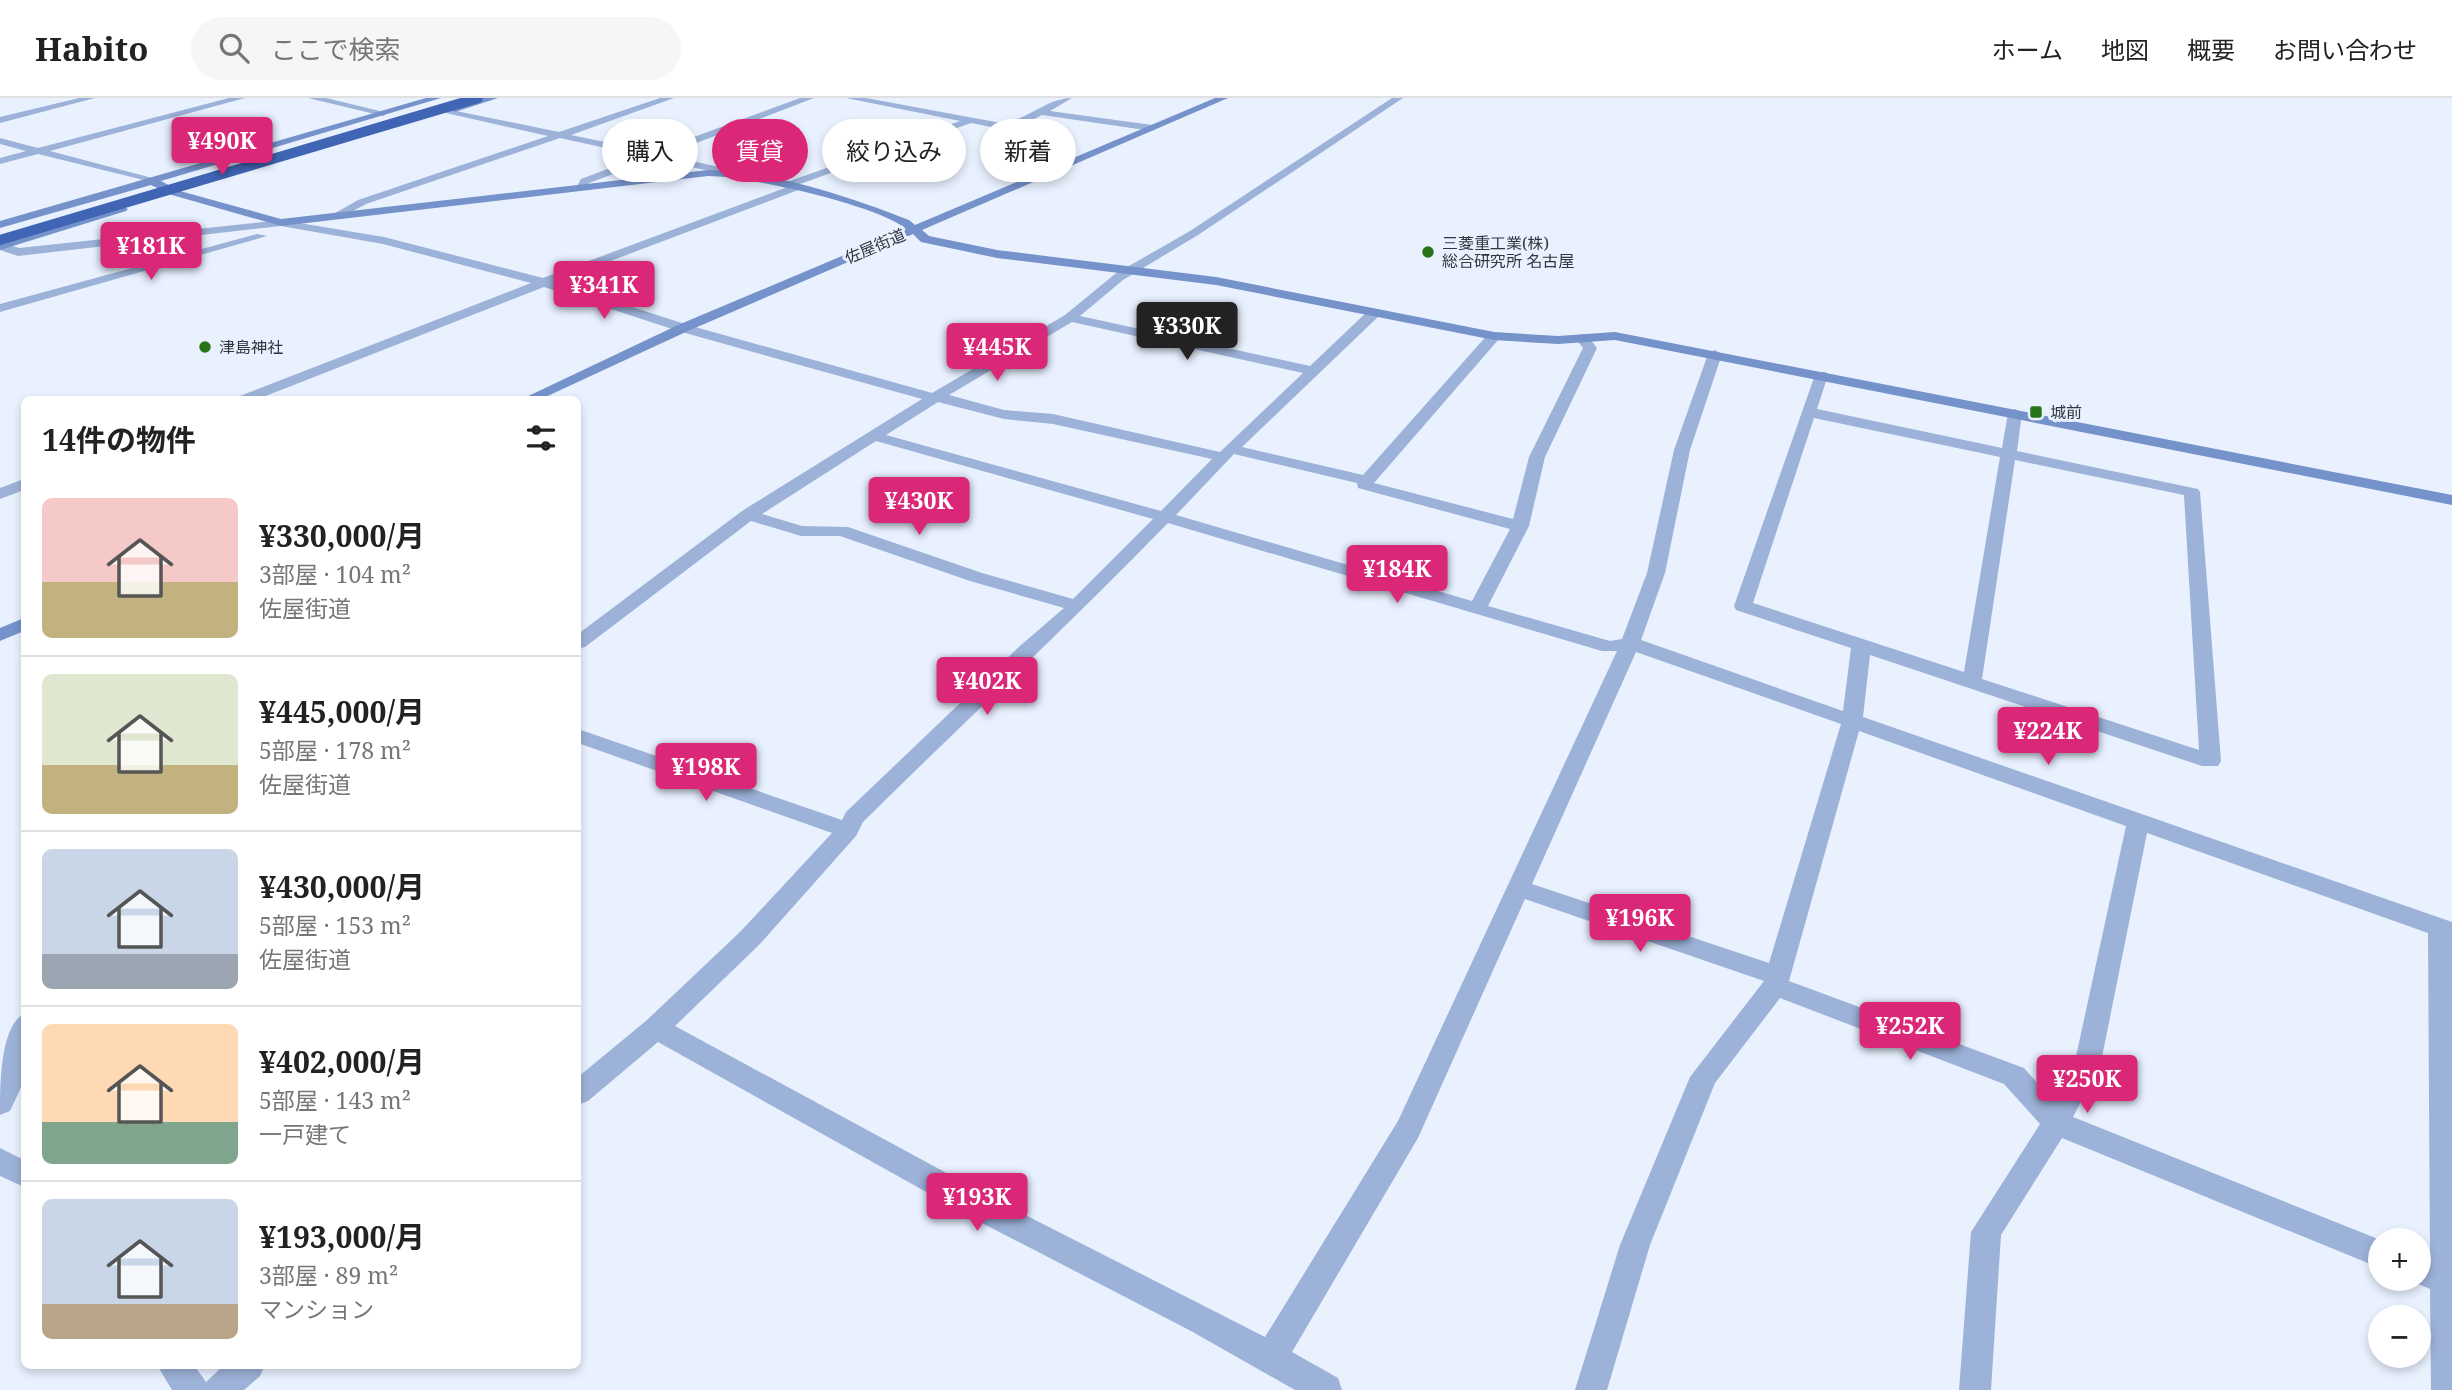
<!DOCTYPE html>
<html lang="ja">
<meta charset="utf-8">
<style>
body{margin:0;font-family:"Noto Serif","Noto Sans JP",serif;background:#f6f6f6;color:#222;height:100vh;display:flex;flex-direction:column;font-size:26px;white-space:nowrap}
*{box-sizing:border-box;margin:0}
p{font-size:23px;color:#767676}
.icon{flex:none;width:38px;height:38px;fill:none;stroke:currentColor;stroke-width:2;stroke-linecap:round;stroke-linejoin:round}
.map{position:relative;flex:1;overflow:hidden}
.side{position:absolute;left:21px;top:298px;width:560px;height:973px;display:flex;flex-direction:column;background:#fff;border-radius:10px;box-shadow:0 4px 10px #0003}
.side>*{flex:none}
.banner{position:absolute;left:602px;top:21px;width:665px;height:63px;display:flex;gap:14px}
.controls{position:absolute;left:2368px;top:1130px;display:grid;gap:14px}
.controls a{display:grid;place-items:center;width:63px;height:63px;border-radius:50%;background:#fff;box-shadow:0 4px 10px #0003;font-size:35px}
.price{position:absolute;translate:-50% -60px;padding:0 16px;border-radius:7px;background:#db2777;color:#fff;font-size:23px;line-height:46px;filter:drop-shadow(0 2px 4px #0008)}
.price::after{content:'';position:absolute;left:50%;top:42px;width:21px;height:16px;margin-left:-10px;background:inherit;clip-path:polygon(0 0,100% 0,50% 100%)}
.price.current{background:#222;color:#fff}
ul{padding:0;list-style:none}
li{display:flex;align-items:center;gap:21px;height:175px;padding:0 21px}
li+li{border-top:2px solid #e0e0e0}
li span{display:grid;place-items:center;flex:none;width:196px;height:140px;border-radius:10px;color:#555}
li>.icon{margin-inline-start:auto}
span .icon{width:84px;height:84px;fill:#fffc;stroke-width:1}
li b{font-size:30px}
h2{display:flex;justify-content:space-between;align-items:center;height:84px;padding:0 21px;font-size:30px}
.pill{padding:0 24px;border-radius:32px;background:#fff;box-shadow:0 4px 10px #0003;font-size:24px;line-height:63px}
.pill.current{background:#db2777;color:#fff}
header{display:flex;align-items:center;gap:42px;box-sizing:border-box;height:98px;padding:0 35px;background:#fff;border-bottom:2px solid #e0e0e0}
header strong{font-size:33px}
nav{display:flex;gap:38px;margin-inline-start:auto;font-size:24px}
.search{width:490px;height:63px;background:#f6f6f6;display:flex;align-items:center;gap:18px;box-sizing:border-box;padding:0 24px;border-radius:38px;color:#767676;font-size:26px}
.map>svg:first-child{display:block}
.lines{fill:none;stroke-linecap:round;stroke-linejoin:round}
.street{fill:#9db2d8;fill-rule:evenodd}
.secondary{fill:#7592ca;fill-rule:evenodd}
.highway-bridge{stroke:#3f65b4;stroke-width:10}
.poi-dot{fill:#28741a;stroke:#e9f1ff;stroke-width:2.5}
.labels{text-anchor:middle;stroke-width:6;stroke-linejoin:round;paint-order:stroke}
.far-poi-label{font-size:16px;fill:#32373f;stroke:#e9f1ff;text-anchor:start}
.far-street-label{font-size:16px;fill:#32373f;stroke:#e9f1ff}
</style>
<header>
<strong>Habito</strong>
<div class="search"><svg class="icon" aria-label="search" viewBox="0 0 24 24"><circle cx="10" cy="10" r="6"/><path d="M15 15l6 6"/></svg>ここで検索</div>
<nav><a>ホーム</a><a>地図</a><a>概要</a><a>お問い合わせ</a></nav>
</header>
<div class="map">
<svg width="2452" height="1292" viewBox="0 0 2452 1292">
<rect width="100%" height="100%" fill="#e9f1ff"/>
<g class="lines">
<g class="street">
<polygon points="79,0 95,0 0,25 0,19"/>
<polygon points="229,0 245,0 50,53 156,81 156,85 38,56 0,66 0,60 26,53 0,46 0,40 38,50"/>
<polygon points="308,0 326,0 388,15 383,18"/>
<polygon points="660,0 674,0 571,37 653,54 800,0 814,0 665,57 737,73 738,75 733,78 654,61 589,85 581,93 576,90 581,81 642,58 560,40 366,106 340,120 330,118 358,102 548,38 446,15 446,11 559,34"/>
<path d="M846,0H866L1001,25C1027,23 1046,0 1072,0L1050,13L1152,27L1157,30L1152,33L1042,17L1016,30L1001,31L971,25L800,86L801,91L555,184L688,227L932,295L1065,217L1115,176L1190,133L1392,0H1403L1198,137L1123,182L1080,218L1310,268L1370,211H1380V217L1242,349L1363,377L1489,235H1499V241L1374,385L1513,421L1529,359L1583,250L1575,240L1582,236L1587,237L1597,250L1545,359L1529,428L1488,508L1610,543L1622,541L1647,475L1674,352L1708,256L1715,252L1722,256L1690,352L1665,475L1641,542L1843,613L1851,550L1736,512L1734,508L1816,274H1826L1828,277L1817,311L2002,350L2008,315L2015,311L2022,315L2017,353L2198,391L2200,394L2221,663L2218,668H2202L1870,557L1863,619L2452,824V1292H2431L2430,1191L2407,1181H2418V1158L2430,1162L2428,835L2147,735L2101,964L2073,1019L2383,1143H2380V1170L2062,1040L2001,1137L1991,1292H1959L1971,1134L2040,1026L2004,986L1780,900L1715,985L1650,1147L1607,1292H1575L1620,1147L1690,979L1764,883L1525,801L1418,1040L1292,1254L1338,1280L1342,1292H1295L1191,1233L980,1124L658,944L588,1003L578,1007V979L647,922L741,833L832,735L578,645V631L842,722L846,714L1021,547L1064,510L970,483L840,438H801L751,423L585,549L578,551V536L742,413L922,301L678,233L544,189L258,301H238L240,298L531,185L383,146L281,128L18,158L0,152V144L19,150L281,122L384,139L543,180L785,90L784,85L960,23ZM1072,224L1303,275L1220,354L1053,316L1004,312L949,297ZM938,304L1004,321L1053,326L1212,361L1161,413L886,337ZM1814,320L2000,359L1964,574L1753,505ZM876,343L1153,421L1073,501L982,475L848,429L802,428L762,416ZM1234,356L1357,385L1358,390L1510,431L1472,503L1176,417ZM2015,362L2184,397L2199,652L1982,581ZM1168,425L1602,553H1617L1398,1023L1265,1239L1000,1104L675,928L759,847L856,738L863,724C964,624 1069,527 1168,425ZM1636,554L1841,626L1769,865L1532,786ZM1859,633L2126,728L2075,963L2053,1003L2024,970L1789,883Z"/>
<polygon points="257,136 267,138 0,214 0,206"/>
<polygon points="24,381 24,392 0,401 0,390"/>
<path d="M24,916V948L21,953L24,983L10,1013L0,1017C0,987 0,928 24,916Z"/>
<polygon points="0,1050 24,1062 24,1089 0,1078"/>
<polygon points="157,1267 194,1267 206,1284 224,1267 265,1267 260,1278 244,1292 172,1292"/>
</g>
<g class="secondary">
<path d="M426,0H441L161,83L180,93L281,121L708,72C770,72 851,99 909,122L915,127L1215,0H1228L922,132L929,138L997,152L1216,179L1494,234L1558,238L1615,234L2452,397V407L1615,242L1558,246L1494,242L1216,187L997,160L921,144L913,136L688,233L541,301H522L678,227L906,131C878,107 747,78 708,78L281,128L172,97L151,87L0,130V123Z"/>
<polygon points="483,0 498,0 455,14 450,11"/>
<polygon points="122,108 128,111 126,113 0,152 0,144"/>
<polygon points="24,520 24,533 0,543 0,530"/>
</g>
<polyline class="highway-bridge" points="0,142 478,0"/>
</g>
<g class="poi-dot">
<circle cx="1428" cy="154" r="7"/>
<circle cx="205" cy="249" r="7"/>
<rect x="2029" y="307" width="14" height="14" rx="3.5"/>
</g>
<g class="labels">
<g class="far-poi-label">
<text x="1442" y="151">三菱重工業(株)<tspan x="1442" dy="18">総合研究所 名古屋</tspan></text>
<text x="219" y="255">津島神社</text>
<text x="2050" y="320">城前</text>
</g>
<g class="far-street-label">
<text transform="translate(875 148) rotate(-23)" y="6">佐屋街道</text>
</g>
</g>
</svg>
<div class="controls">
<a>+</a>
<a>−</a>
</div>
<b class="price" style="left:222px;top:79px">¥490K</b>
<b class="price" style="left:151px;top:184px">¥181K</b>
<b class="price" style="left:604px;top:223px">¥341K</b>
<b class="price current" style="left:1187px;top:264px">¥330K</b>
<b class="price" style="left:997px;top:285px">¥445K</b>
<b class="price" style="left:919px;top:439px">¥430K</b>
<b class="price" style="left:1397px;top:507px">¥184K</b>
<b class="price" style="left:987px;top:619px">¥402K</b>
<b class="price" style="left:2048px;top:669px">¥224K</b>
<b class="price" style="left:706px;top:705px">¥198K</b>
<b class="price" style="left:1640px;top:856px">¥196K</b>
<b class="price" style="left:1910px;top:964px">¥252K</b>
<b class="price" style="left:2087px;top:1017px">¥250K</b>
<b class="price" style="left:977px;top:1135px">¥193K</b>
<div class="banner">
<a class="pill">購入</a>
<a class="pill current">賃貸</a>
<a class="pill">絞り込み</a>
<a class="pill">新着</a>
</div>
<section class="side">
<h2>14件の物件<svg class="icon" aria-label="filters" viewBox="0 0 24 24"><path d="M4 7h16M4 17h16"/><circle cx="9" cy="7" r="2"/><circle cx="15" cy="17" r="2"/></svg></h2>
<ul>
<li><span style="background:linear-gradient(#f6c9c9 60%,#c2b280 0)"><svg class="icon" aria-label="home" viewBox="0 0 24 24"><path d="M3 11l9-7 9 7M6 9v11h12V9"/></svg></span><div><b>¥330,000/月</b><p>3部屋 · 104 m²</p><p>佐屋街道</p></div></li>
<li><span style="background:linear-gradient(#dfe7d0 65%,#c2b280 0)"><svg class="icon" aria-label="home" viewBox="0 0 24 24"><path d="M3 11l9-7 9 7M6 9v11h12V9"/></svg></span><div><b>¥445,000/月</b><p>5部屋 · 178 m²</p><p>佐屋街道</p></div></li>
<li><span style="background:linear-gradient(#c9d6e8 75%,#9aa5b1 0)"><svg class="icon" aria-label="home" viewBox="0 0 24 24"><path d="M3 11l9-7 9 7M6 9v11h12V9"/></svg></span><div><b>¥430,000/月</b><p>5部屋 · 153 m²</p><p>佐屋街道</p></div></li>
<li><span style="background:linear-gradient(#ffd9b3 70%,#7fa58c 0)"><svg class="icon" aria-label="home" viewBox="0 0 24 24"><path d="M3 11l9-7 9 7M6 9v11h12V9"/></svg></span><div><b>¥402,000/月</b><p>5部屋 · 143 m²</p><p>一戸建て</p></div></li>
<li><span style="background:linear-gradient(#c9d6e8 75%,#b9a48a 0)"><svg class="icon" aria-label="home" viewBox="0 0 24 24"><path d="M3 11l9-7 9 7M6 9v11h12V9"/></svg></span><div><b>¥193,000/月</b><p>3部屋 · 89 m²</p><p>マンション</p></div></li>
</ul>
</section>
</div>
